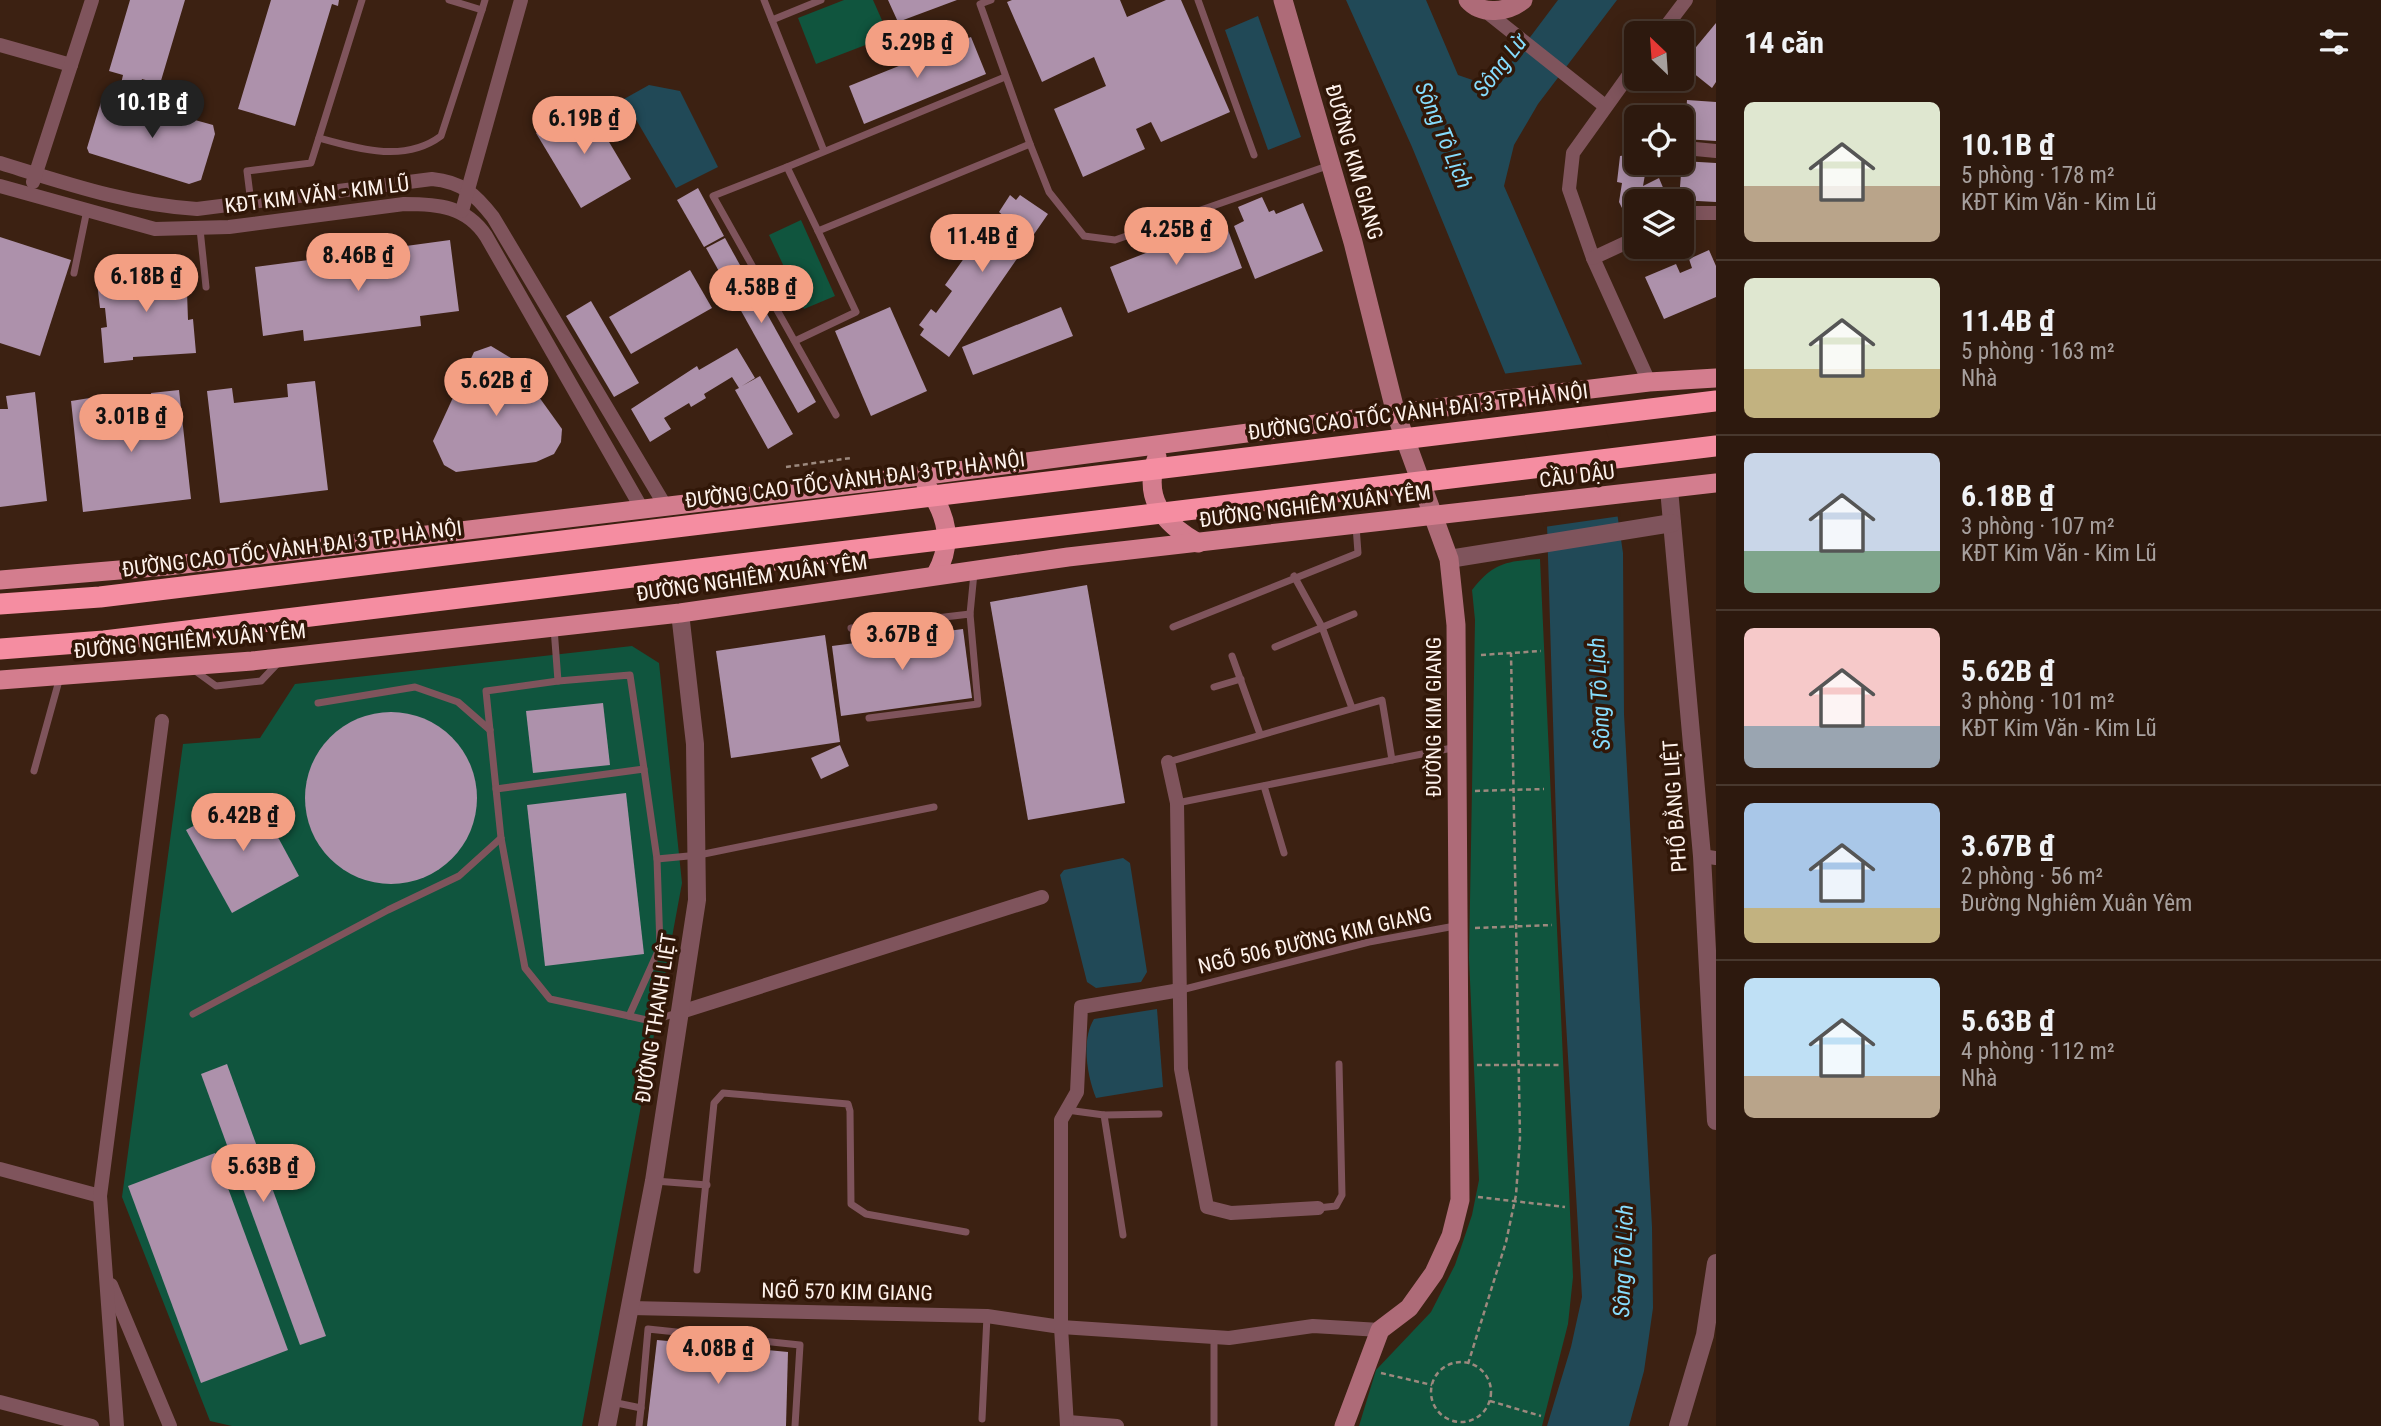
<!DOCTYPE html>
<html lang="vi">
<meta charset="utf-8">
<style>
body{margin:0;font-family:"Roboto Condensed",sans-serif;background:#352217;color:#f1f3f6;height:100vh;display:flex;flex-direction:column;font-size:26px;white-space:nowrap}
*{box-sizing:border-box;margin:0}
p{font-size:23px;color:#a7a09e}
.icon{flex:none;width:38px;height:38px;fill:none;stroke:currentColor;stroke-width:2;stroke-linecap:round;stroke-linejoin:round}
.map{position:relative;flex:1;overflow:hidden}
.panel{display:flex;flex-direction:column;background:#2d190e;width:665px}
.panel>*{flex:none}
.needle{width:46px;rotate:335deg}
.controls{position:absolute;left:1624px;top:21px;display:grid;gap:14px}
.controls a{display:grid;place-items:center;width:70px;height:70px;border-radius:10px;background:#2d190e;box-shadow:0 4px 18px #0003,0 0 0 2px #48382e;font-size:35px}
.price{position:absolute;translate:-50% -60px;padding:0 16px;border-radius:24px;background:#f39f83;color:#111;font-size:23px;line-height:46px;filter:drop-shadow(0 2px 4px #0008)}
.price::after{content:'';position:absolute;left:50%;top:42px;width:21px;height:16px;margin-left:-10px;background:inherit;clip-path:polygon(0 0,100% 0,50% 100%)}
.price.active{background:#222;color:#fff}
ul{padding:0;list-style:none}
li{display:flex;align-items:center;gap:21px;height:175px;padding:0 28px}
li+li{border-top:2px solid #48382e}
li span{display:grid;place-items:center;flex:none;width:196px;height:140px;border-radius:10px;color:#555}
li>.icon{margin-inline-start:auto}
span .icon{width:84px;height:84px;fill:#fffc;stroke-width:1}
li b{font-size:30px}
h2{display:flex;justify-content:space-between;align-items:center;height:84px;padding:0 28px;font-size:30px}
main{display:flex;flex:1;min-height:0}
.map>svg:first-child{display:block}
.green{fill:#10553e}
.water{fill:#214957}
.pier{fill:#3c2112}
.building{fill:#ad91ab}
.lines{fill:none;stroke-linecap:round;stroke-linejoin:round}
.path{stroke:#9c897e;stroke-width:2.5;stroke-dasharray:5 3.5;stroke-linecap:butt}
.service{stroke:#7f545c;stroke-width:7}
.minor{stroke:#7f545c;stroke-width:14}
.tertiary{stroke:#7f545c;stroke-width:18}
.secondary{stroke:#ae6b78;stroke-width:19}
.primary{stroke:#d37d8e;stroke-width:19}
.motorway-bridge{stroke:#f58da1;stroke-width:21}
.labels{text-anchor:middle;stroke-width:7;stroke-linejoin:round;paint-order:stroke}
.street-label{font-size:21px;fill:#fef2ec;stroke:#311708}
.water-label{font-size:23px;font-style:italic;fill:#86dcfd;stroke:#311708}
</style>
<main>
<div class="map">
<svg width="1716" height="1426" viewBox="0 0 1716 1426">
<rect width="100%" height="100%" fill="#3c2112"/>
<g class="green">
<polygon points="844,0 873,0 889,36 816,64 798,18"/>
<polygon points="801,220 835,296 804,309 769,235"/>
<path d="M1540,559L1573,1277L1568,1324L1542,1426H1359L1376,1370L1431,1312L1455,1265L1472,1215L1479,1180L1469,958L1475,620L1472,590C1493,563 1506,561 1540,559Z"/>
<polygon points="632,646 659,663 682,883 582,1426 232,1426 210,1421 122,1197 183,744 260,738 295,684"/>
</g>
<g class="water">
<polygon points="1346,0 1426,0 1458,75 1487,85 1498,80 1558,0 1617,0 1538,104 1514,145 1504,186 1582,364 1607,444 1623,553 1624,714 1652,1227 1653,1308 1644,1371 1629,1426 1547,1426 1571,1347 1582,1297 1558,885 1547,524 1531,451 1505,373 1412,147"/>
<polygon points="1258,16 1301,137 1268,150 1225,30"/>
<polygon points="649,85 680,91 718,167 676,188 624,99"/>
<polygon points="1123,858 1130,863 1147,972 1141,982 1096,988 1087,982 1060,875 1064,870"/>
<path d="M1157,1009L1163,1087L1096,1098C1087,1076 1081,1040 1094,1019Z"/>
</g>
<polygon class="pier" points="1585,364 1610,443 1621,516 1544,527 1528,452 1502,374"/>
<g class="building">
<polygon points="130,0 185,0 160,84 142,79 139,89 121,84 123,75 109,71"/>
<polygon points="271,0 339,0 338,6 332,4 295,126 238,109"/>
<polygon points="888,0 957,0 898,22"/>
<polygon points="1012,0 1120,0 1127,17 1166,0 1181,0 1230,112 1161,142 1151,122 1136,129 1145,149 1083,177 1054,109 1106,86 1094,57 1042,82 1007,2"/>
<polygon points="1716,23 1716,82 1712,88 1682,64"/>
<polygon points="971,37 986,74 864,124 849,86"/>
<polygon points="112,97 213,125 215,134 201,180 189,184 89,153 87,148 101,102"/>
<polygon points="1687,100 1716,102 1716,141 1684,139"/>
<polygon points="586,103 631,179 581,208 536,133"/>
<polygon points="1636,130 1636,163 1647,163 1643,186 1659,178 1667,197 1657,201 1636,201 1636,211 1626,216 1619,202 1622,183 1617,182 1620,156 1627,155 1625,149"/>
<polygon points="1682,161 1716,163 1716,202 1679,200"/>
<polygon points="1653,163 1670,163 1664,171"/>
<polygon points="698,188 724,236 704,247 677,200"/>
<polygon points="1010,195 1016,200 1020,195 1048,214 949,357 920,335 924,329 919,325 931,309 936,313 952,291 945,285 982,233 989,239 1005,217 999,212"/>
<polygon points="1262,197 1269,212 1274,210 1276,214 1303,203 1323,251 1255,279 1234,226 1244,221 1238,207"/>
<polygon points="1225,222 1242,268 1128,313 1110,267"/>
<polygon points="0,237 71,260 40,356 0,343"/>
<polygon points="725,238 816,402 798,413 706,248"/>
<polygon points="450,240 459,311 420,316 421,326 304,341 303,330 263,336 255,267 324,258 325,267 385,260 384,249"/>
<polygon points="1709,250 1716,266 1716,297 1664,319 1645,277 1676,264 1680,273 1692,268 1689,259"/>
<polygon points="186,264 188,320 193,319 196,353 133,357 133,360 104,363 101,328 107,327 105,308 100,308 96,274 160,272 160,267"/>
<polygon points="690,270 712,308 631,354 609,317"/>
<polygon points="591,301 639,383 614,397 566,316"/>
<polygon points="890,307 927,391 871,416 835,331"/>
<polygon points="1061,307 1073,336 973,375 962,347"/>
<polygon points="491,346 511,358 562,429 561,442 554,454 536,462 456,472 444,465 433,441 474,352"/>
<polygon points="737,348 755,378 742,386 760,376 793,434 768,449 735,390 739,388 732,377 704,394 706,398 691,407 689,403 664,418 671,429 650,442 631,409 697,366 699,370"/>
<polygon points="315,381 328,490 220,503 207,391 232,388 234,403 288,397 287,384"/>
<polygon points="179,390 191,499 83,512 71,401 96,397 97,413 152,406 151,393"/>
<polygon points="35,392 47,501 0,507 0,409 8,409 6,396"/>
<polygon points="1087,585 1125,803 1028,820 990,602"/>
<polygon points="963,629 972,698 841,716 832,646"/>
<polygon points="825,635 840,742 731,758 716,651"/>
<polygon points="603,703 610,765 533,773 526,711"/>
<circle cx="391" cy="798" r="86"/>
<polygon points="840,745 849,766 821,779 811,758"/>
<polygon points="254,793 299,876 232,913 186,830"/>
<polygon points="626,793 644,954 545,966 527,805"/>
<polygon points="227,1064 326,1336 300,1345 201,1074"/>
<polygon points="215,1153 288,1350 201,1383 128,1186"/>
<polygon points="657,1340 788,1352 786,1426 647,1426"/>
</g>
<g class="lines">
<g class="path">
<polyline points="786,467 851,458"/>
<polyline points="1481,655 1541,651"/>
<polyline points="1475,791 1544,789"/>
<polyline points="1475,928 1552,925"/>
<polyline points="1477,1065 1560,1065"/>
<polyline points="1478,1197 1565,1207"/>
<circle cx="1461" cy="1392" r="30"/>
<polyline points="1468,1364 1506,1242 1516,1195 1520,1138 1511,653"/>
<polyline points="1381,1373 1432,1385"/>
<polyline points="1490,1401 1541,1416"/>
</g>
<g class="service">
<polyline points="449,0 482,10 485,0"/>
<polyline points="764,0 824,151"/>
<polyline points="991,0 980,4 1030,144"/>
<polyline points="1198,0 1254,155"/>
<polyline points="772,20 821,0"/>
<path d="M319,138C359,149 405,163 441,136L482,10"/>
<polyline points="787,167 1005,77"/>
<polyline points="251,203 247,171 311,163 362,0"/>
<polyline points="200,229 206,287"/>
<polyline points="818,231 787,167 713,196 836,415"/>
<polyline points="74,273 87,210"/>
<polyline points="795,341 856,312 818,231 1030,144 1049,192 1084,236 1115,240 1330,165"/>
<polyline points="1294,576 1322,627 1352,708"/>
<polyline points="970,614 974,573"/>
<polyline points="1173,627 1358,553 1356,526"/>
<polyline points="554,628 558,681 486,691 501,838 525,968 550,999 629,1016"/>
<polyline points="851,628 970,614 978,704 869,718"/>
<polyline points="1275,647 1354,614"/>
<polyline points="1232,656 1260,734"/>
<polyline points="194,670 216,686 261,681 278,663"/>
<polyline points="558,681 630,675 644,769"/>
<polyline points="1214,687 1241,679"/>
<polyline points="318,703 415,687 458,702 490,730"/>
<polyline points="1168,762 1382,700 1392,760"/>
<polyline points="34,771 60,677"/>
<polyline points="1264,786 1284,853"/>
<polyline points="496,789 644,769 657,859 699,855 934,807"/>
<polyline points="1177,803 1457,747"/>
<polyline points="657,859 660,947 629,1016 651,1021 677,1013"/>
<polyline points="1181,990 1369,942 1455,926"/>
<polyline points="193,1014 388,910 459,876 501,838"/>
<polyline points="1067,1110 1104,1115 1123,1235"/>
<polyline points="1104,1115 1159,1114"/>
<polyline points="655,1181 707,1185"/>
<polyline points="1318,1208 1336,1206 1342,1195 1339,1064"/>
<polyline points="697,1270 714,1103 723,1093 848,1104 850,1111 851,1204 866,1214 966,1232"/>
<polyline points="612,1402 641,1408 648,1329 800,1345 795,1426"/>
<polyline points="982,1419 987,1316"/>
<polyline points="639,1426 641,1408"/>
<polyline points="1214,1426 1214,1337"/>
</g>
<g class="minor">
<polyline points="1483,9 1605,106"/>
<polyline points="1661,33 1686,0"/>
<polyline points="0,45 71,65"/>
<polyline points="1636,65 1573,153 1569,189 1593,258 1649,382"/>
<polyline points="1685,148 1716,151"/>
<path d="M0,163C65,183 129,205 197,209L432,179C462,182 475,194 493,217L666,507"/>
<polyline points="33,182 92,0"/>
<path d="M0,186L155,229L229,227L404,204C438,204 466,206 486,236L642,509"/>
<polyline points="462,211 521,0"/>
<polyline points="1682,217 1690,213 1716,213"/>
<polyline points="1593,258 1636,238"/>
<polyline points="1168,762 1177,803 1181,1069 1207,1207 1231,1213 1318,1208"/>
<polyline points="1702,856 1716,858"/>
<polyline points="681,1012 1042,897"/>
<polyline points="0,1169 100,1196"/>
<polyline points="111,1285 170,1426"/>
<polyline points="631,1308 987,1316 1061,1327 1229,1338 1313,1326 1380,1330"/>
<polyline points="0,1402 92,1426"/>
<polyline points="1068,1422 1117,1426"/>
<polyline points="117,1426 100,1196 162,721"/>
<polyline points="1067,1426 1061,1327 1061,1120 1077,1092 1081,1007 1180,990"/>
</g>
<g class="tertiary">
<polyline points="1669,489 1702,856 1716,1121"/>
<polyline points="1449,559 1672,523"/>
<polyline points="607,1426 654,1181 697,900 695,744 680,613"/>
<polyline points="1678,1426 1705,1335 1716,1263"/>
</g>
<g class="secondary">
<polyline points="1283,0 1353,242 1396,414 1449,559 1456,625 1460,1200 1451,1236 1434,1273 1409,1308 1380,1330 1344,1426"/>
<path d="M1468,0C1482,16 1508,12 1523,0"/>
</g>
<g class="primary">
<path d="M1157,457C1142,498 1163,523 1198,543"/>
<path d="M926,485C947,515 954,541 936,574"/>
<polyline points="0,580 167,566 920,476 1491,401 1649,382 1716,378"/>
<polyline points="0,680 252,661 680,613 1068,557 1716,483"/>
</g>
<g class="motorway-bridge">
<polyline points="0,604 100,597 1716,401"/>
<polyline points="0,649 104,641 1716,446"/>
</g>
</g>
<g class="labels">
<g class="street-label">
<text transform="translate(1354 162) rotate(74)" y="7">ĐƯỜNG KIM GIANG</text>
<text transform="translate(317 195) rotate(-7)" y="7">KĐT KIM VĂN - KIM LŨ</text>
<text transform="translate(1418 412) rotate(-7)" y="7">ĐƯỜNG CAO TỐC VÀNH ĐAI 3 TP. HÀ NỘI</text>
<text transform="translate(1577 476) rotate(-7)" y="7">CẦU DẬU</text>
<text transform="translate(855 480) rotate(-7)" y="7">ĐƯỜNG CAO TỐC VÀNH ĐAI 3 TP. HÀ NỘI</text>
<text transform="translate(1315 506) rotate(-7)" y="7">ĐƯỜNG NGHIÊM XUÂN YÊM</text>
<text transform="translate(292 549) rotate(-7)" y="7">ĐƯỜNG CAO TỐC VÀNH ĐAI 3 TP. HÀ NỘI</text>
<text transform="translate(752 578) rotate(-8)" y="7">ĐƯỜNG NGHIÊM XUÂN YÊM</text>
<text transform="translate(190 641) rotate(-5)" y="7">ĐƯỜNG NGHIÊM XUÂN YÊM</text>
<text transform="translate(1434 717) rotate(-90)" y="7">ĐƯỜNG KIM GIANG</text>
<text transform="translate(1675 806) rotate(-94)" y="7">PHỐ BẰNG LIỆT</text>
<text transform="translate(1315 940) rotate(-13)" y="7">NGÕ 506 ĐƯỜNG KIM GIANG</text>
<text transform="translate(656 1018) rotate(-81)" y="7">ĐƯỜNG THANH LIỆT</text>
<text transform="translate(847 1292) rotate(1)" y="7">NGÕ 570 KIM GIANG</text>
</g>
<g class="water-label">
<text transform="translate(1500 65) rotate(-52)" y="8">Sông Lừ</text>
<text transform="translate(1444 135) rotate(67)" y="8">Sông Tô Lịch</text>
<text transform="translate(1599 694) rotate(-93)" y="8">Sông Tô Lịch</text>
<text transform="translate(1623 1261) rotate(-88)" y="8">Sông Tô Lịch</text>
</g>
</g>
</svg>
<div class="controls">
<a><svg class="needle" viewBox="-14 -14 28 28"><path d="M0-13l5 13h-10z" fill="#e53935"/><path d="M0 13l5-13h-10z" fill="#a7a09e"/></svg></a>
<a><svg class="icon" aria-label="locate" viewBox="0 0 24 24"><circle cx="12" cy="12" r="6"/><path d="M12 2v4M12 18v4M2 12h4M18 12h4"/></svg></a>
<a><svg class="icon" aria-label="layers" viewBox="0 0 24 24"><path d="M12 4l9 5-9 5-9-5zM3 14l9 5 9-5"/></svg></a>
</div>
<b class="price" style="left:917px;top:80px">5.29B ₫</b>
<b class="price active" style="left:152px;top:140px">10.1B ₫</b>
<b class="price" style="left:584px;top:156px">6.19B ₫</b>
<b class="price" style="left:1176px;top:267px">4.25B ₫</b>
<b class="price" style="left:982px;top:274px">11.4B ₫</b>
<b class="price" style="left:358px;top:293px">8.46B ₫</b>
<b class="price" style="left:146px;top:314px">6.18B ₫</b>
<b class="price" style="left:761px;top:325px">4.58B ₫</b>
<b class="price" style="left:496px;top:418px">5.62B ₫</b>
<b class="price" style="left:131px;top:454px">3.01B ₫</b>
<b class="price" style="left:902px;top:672px">3.67B ₫</b>
<b class="price" style="left:243px;top:853px">6.42B ₫</b>
<b class="price" style="left:263px;top:1204px">5.63B ₫</b>
<b class="price" style="left:718px;top:1386px">4.08B ₫</b>
</div>
<section class="panel">
<h2>14 căn<svg class="icon" aria-label="filters" viewBox="0 0 24 24"><path d="M4 7h16M4 17h16"/><circle cx="9" cy="7" r="2"/><circle cx="15" cy="17" r="2"/></svg></h2>
<ul>
<li><span style="background:linear-gradient(#dfe7d0 60%,#b9a48a 0)"><svg class="icon" aria-label="home" viewBox="0 0 24 24"><path d="M3 11l9-7 9 7M6 9v11h12V9"/></svg></span><div><b>10.1B ₫</b><p>5 phòng · 178 m²</p><p>KĐT Kim Văn - Kim Lũ</p></div></li>
<li><span style="background:linear-gradient(#dfe7d0 65%,#c2b280 0)"><svg class="icon" aria-label="home" viewBox="0 0 24 24"><path d="M3 11l9-7 9 7M6 9v11h12V9"/></svg></span><div><b>11.4B ₫</b><p>5 phòng · 163 m²</p><p>Nhà</p></div></li>
<li><span style="background:linear-gradient(#c9d6e8 70%,#7fa58c 0)"><svg class="icon" aria-label="home" viewBox="0 0 24 24"><path d="M3 11l9-7 9 7M6 9v11h12V9"/></svg></span><div><b>6.18B ₫</b><p>3 phòng · 107 m²</p><p>KĐT Kim Văn - Kim Lũ</p></div></li>
<li><span style="background:linear-gradient(#f6c9c9 70%,#9aa5b1 0)"><svg class="icon" aria-label="home" viewBox="0 0 24 24"><path d="M3 11l9-7 9 7M6 9v11h12V9"/></svg></span><div><b>5.62B ₫</b><p>3 phòng · 101 m²</p><p>KĐT Kim Văn - Kim Lũ</p></div></li>
<li><span style="background:linear-gradient(#a9c7e8 75%,#c2b280 0)"><svg class="icon" aria-label="home" viewBox="0 0 24 24"><path d="M3 11l9-7 9 7M6 9v11h12V9"/></svg></span><div><b>3.67B ₫</b><p>2 phòng · 56 m²</p><p>Đường Nghiêm Xuân Yêm</p></div></li>
<li><span style="background:linear-gradient(#bfe0f5 70%,#b9a48a 0)"><svg class="icon" aria-label="home" viewBox="0 0 24 24"><path d="M3 11l9-7 9 7M6 9v11h12V9"/></svg></span><div><b>5.63B ₫</b><p>4 phòng · 112 m²</p><p>Nhà</p></div></li>
</ul>
</section>
</main>
